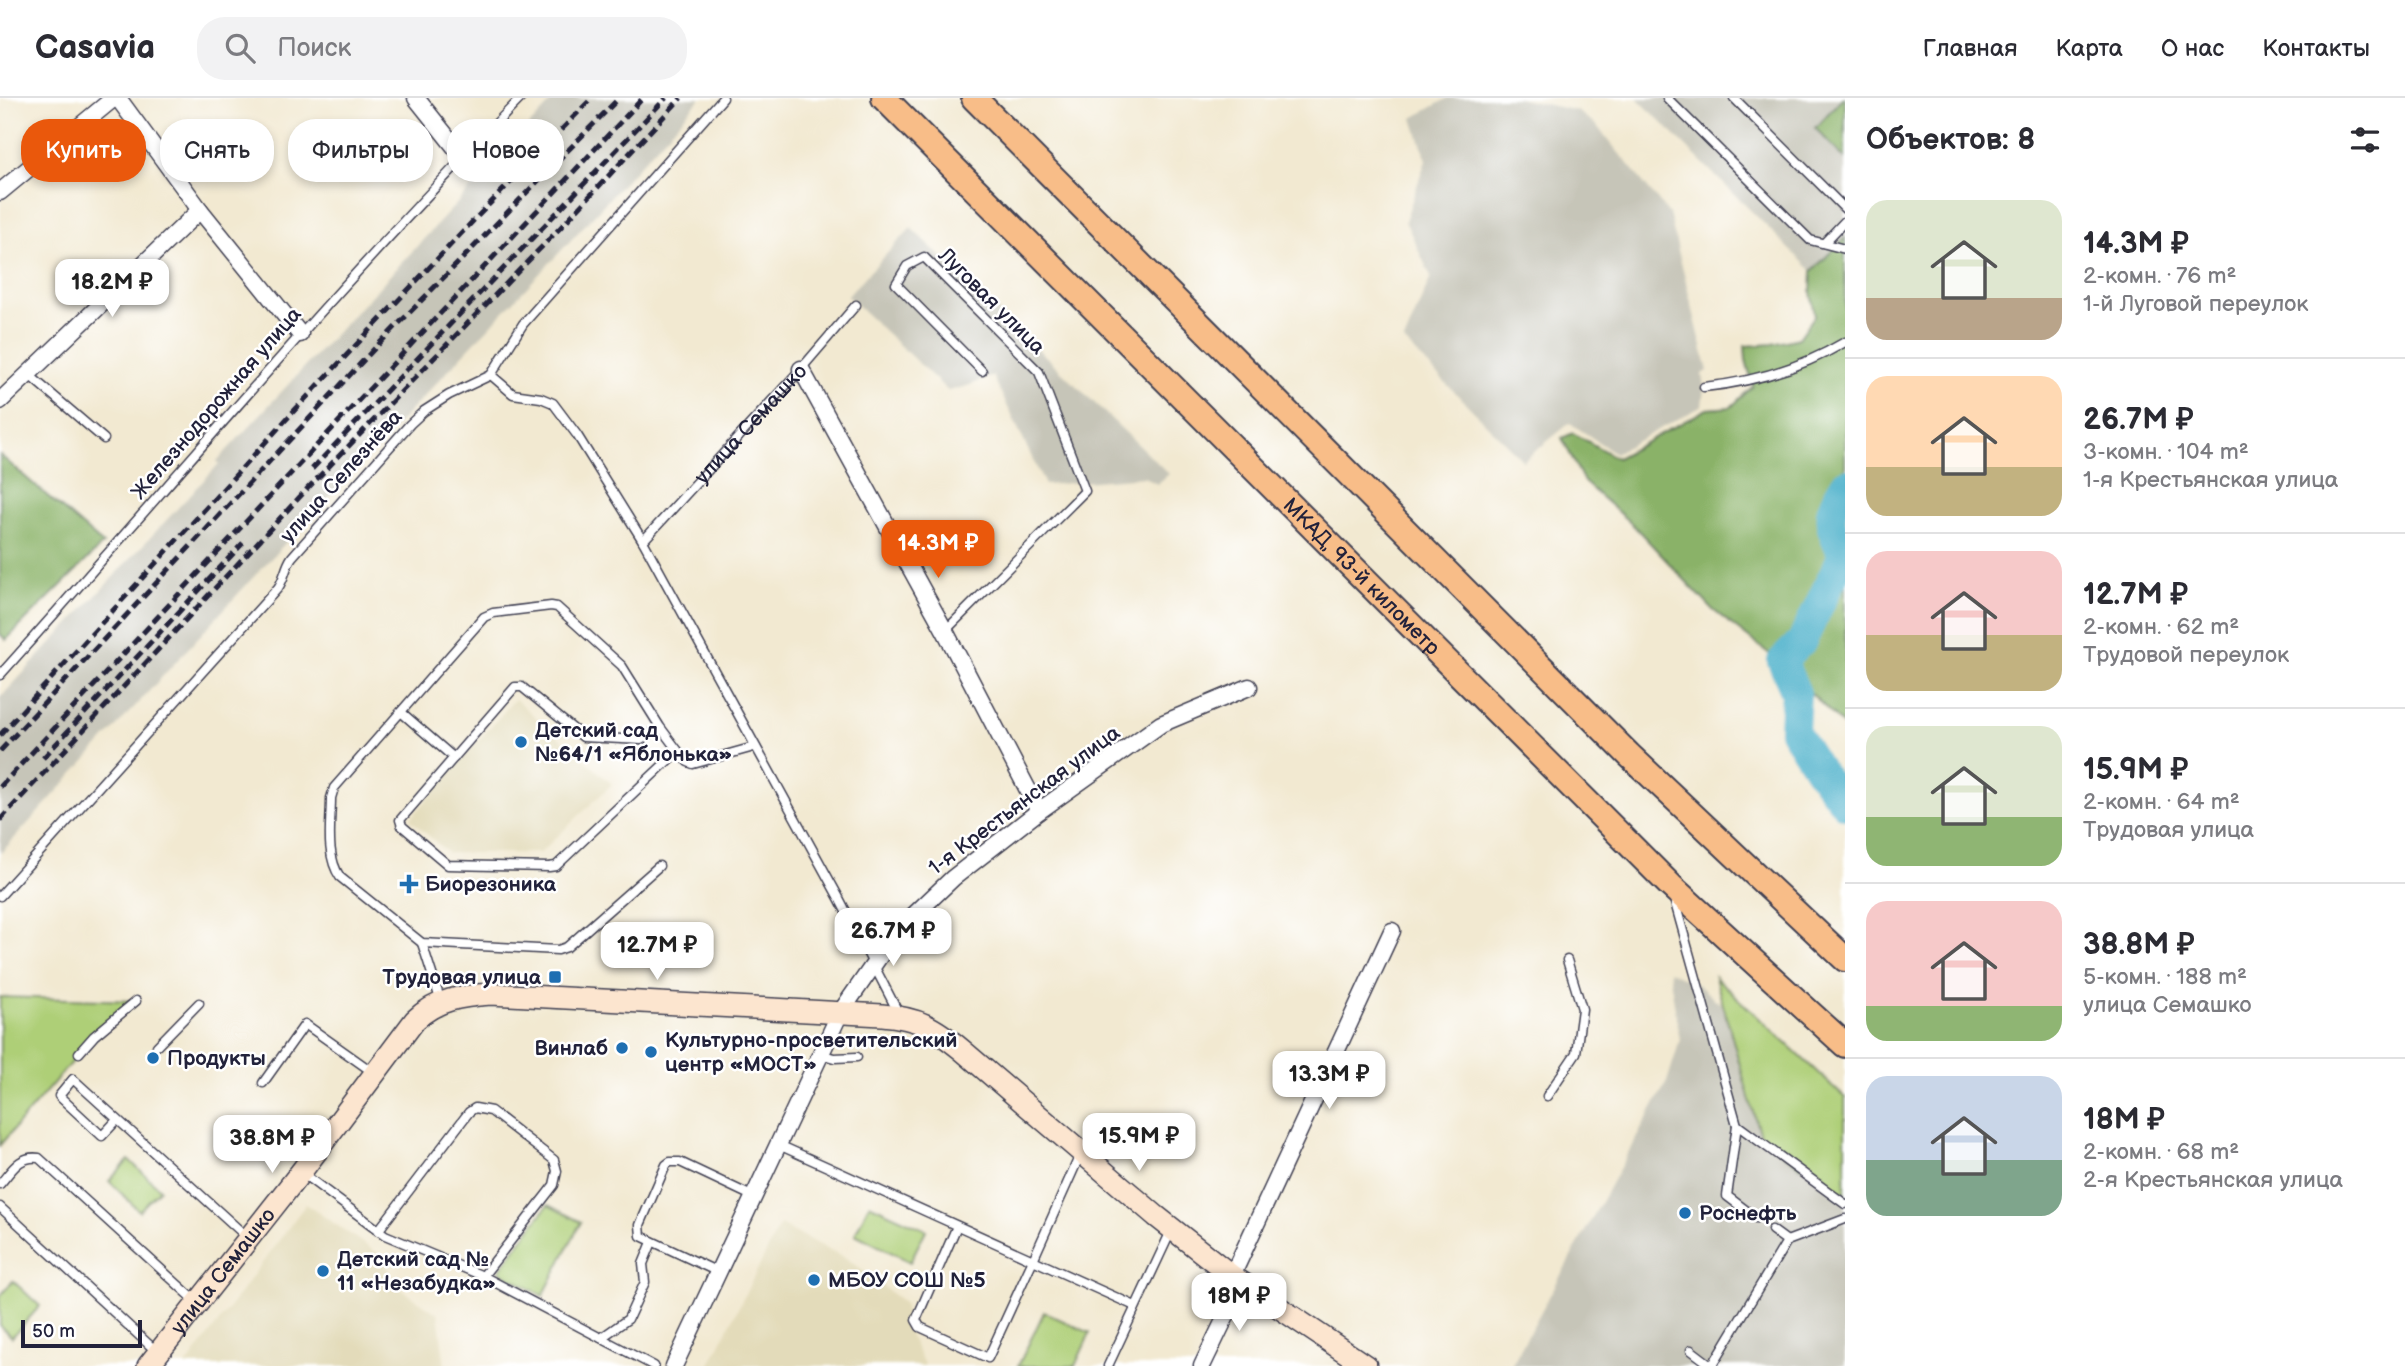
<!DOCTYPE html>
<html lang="ru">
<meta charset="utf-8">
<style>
body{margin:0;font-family:"Balsamiq Sans",sans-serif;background:#f2f2f3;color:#2b2b33;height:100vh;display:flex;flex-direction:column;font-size:26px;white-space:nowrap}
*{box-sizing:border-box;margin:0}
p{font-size:23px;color:#7c7c81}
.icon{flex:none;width:38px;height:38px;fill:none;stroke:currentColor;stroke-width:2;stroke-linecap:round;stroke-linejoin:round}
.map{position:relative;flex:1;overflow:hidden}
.side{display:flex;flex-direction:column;background:#fff;width:560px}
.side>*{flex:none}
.guide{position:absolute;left:21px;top:21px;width:665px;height:63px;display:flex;gap:14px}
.scale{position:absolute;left:21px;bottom:18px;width:121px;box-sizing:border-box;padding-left:7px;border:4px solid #22223b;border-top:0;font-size:19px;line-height:24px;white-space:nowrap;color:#22223b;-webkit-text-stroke:5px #fff;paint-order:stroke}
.price{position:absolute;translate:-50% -60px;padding:0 16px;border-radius:14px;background:#fff;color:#222;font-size:23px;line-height:46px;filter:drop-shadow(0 2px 4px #0008)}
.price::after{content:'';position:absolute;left:50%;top:42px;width:21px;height:16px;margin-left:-10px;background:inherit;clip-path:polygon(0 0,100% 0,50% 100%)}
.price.current{background:#ea580c;color:#fff}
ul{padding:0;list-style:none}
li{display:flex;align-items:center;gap:21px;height:175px;padding:0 21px}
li+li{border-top:2px solid #e1e1e2}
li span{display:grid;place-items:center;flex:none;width:196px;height:140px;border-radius:21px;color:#555}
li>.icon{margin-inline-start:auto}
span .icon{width:84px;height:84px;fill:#fffc;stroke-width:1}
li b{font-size:30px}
h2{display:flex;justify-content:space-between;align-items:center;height:84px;padding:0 21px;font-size:30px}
.tag{padding:0 24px;border-radius:28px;background:#fff;box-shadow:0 4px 10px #0003;font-size:24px;line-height:63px}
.tag.current{background:#ea580c;color:#fff}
header{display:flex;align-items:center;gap:42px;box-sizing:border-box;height:98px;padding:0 35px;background:#fff;border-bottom:2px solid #e1e1e2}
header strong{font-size:33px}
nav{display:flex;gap:38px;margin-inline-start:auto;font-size:24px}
.search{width:490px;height:63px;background:#f2f2f3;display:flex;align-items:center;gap:18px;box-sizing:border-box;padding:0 24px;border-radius:28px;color:#7c7c81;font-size:26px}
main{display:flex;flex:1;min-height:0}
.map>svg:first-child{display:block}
.built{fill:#e3dbba}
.industrial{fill:#c6c5b8}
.green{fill:#aecf77;stroke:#687859;stroke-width:2}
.forest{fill:#8ab268;stroke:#566a52;stroke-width:2}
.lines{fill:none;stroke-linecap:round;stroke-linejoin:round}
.river{stroke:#4bb0ca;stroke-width:30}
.service-casing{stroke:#414052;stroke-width:11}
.minor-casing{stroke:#414052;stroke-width:19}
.secondary-casing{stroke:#414052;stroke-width:24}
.trunk-casing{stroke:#414052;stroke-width:28}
.service{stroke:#fff;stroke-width:8}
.minor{stroke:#fff;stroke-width:16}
.secondary{stroke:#fce5cf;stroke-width:21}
.trunk{stroke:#f8bd88;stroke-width:24}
.rail{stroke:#22223b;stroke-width:5;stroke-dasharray:10 5;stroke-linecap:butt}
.poi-dot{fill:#1f6fb2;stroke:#fff;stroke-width:2.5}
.labels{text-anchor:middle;stroke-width:5;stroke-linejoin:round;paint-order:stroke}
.street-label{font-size:21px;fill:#22223b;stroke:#fff}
.poi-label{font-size:21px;font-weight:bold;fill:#22223b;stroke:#fff;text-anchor:start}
</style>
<header>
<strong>Casavia</strong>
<div class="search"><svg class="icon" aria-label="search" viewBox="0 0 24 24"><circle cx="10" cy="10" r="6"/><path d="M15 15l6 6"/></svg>Поиск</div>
<nav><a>Главная</a><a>Карта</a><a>О нас</a><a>Контакты</a></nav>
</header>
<main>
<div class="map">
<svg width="1845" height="1268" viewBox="0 0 1845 1268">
<rect width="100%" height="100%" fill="#fff"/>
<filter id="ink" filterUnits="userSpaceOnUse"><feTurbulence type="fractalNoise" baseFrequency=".0143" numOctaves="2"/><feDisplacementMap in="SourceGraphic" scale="14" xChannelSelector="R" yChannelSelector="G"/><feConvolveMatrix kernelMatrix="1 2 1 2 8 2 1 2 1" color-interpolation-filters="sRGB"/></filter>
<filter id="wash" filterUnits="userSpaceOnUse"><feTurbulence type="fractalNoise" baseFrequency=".00686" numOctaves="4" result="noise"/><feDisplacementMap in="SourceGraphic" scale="28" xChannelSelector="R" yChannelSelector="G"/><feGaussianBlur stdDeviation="1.57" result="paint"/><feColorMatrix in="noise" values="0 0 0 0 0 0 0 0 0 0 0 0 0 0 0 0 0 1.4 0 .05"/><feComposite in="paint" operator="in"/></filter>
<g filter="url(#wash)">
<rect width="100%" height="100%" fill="#f2e9d1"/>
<g class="built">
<polygon points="515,601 612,686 540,755 448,755 410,721"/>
<polygon points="306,1106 383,1159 395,1187 438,1216 445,1268 186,1268"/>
<polygon points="780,1127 846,1160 904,1205 910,1238 925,1268 709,1268"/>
</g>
<g class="industrial">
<polygon points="555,0 701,0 560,154 259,473 0,756 0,600 219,366 217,363"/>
<polygon points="1448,0 1517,0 1577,13 1596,27 1669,116 1708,273 1702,276 1704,289 1702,308 1615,355 1570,325 1523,363 1404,243 1431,179 1405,123 1426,62 1413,20"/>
<polygon points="1637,0 1842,0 1815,30 1845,61 1845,139 1812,173"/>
<polygon points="911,130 1169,376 1157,386 1144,379 1045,387 993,278 967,288 948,293 847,198"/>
<polygon points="1669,873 1698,887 1845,1011 1845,1268 1511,1268 1667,984 1680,942"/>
</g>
<g class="green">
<polygon points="1715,879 1845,1000 1845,1095 1836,1093 1820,1082 1824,1076 1807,1064 1801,1069 1760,1038"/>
<polygon points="0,899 136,903 94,938 0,1047"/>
<polygon points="129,1062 160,1091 139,1113 109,1083"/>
<polygon points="869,1106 926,1132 910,1164 855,1136"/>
<polygon points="548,1107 581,1124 543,1198 499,1173"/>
<polygon points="13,1183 40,1208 12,1239 0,1228 0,1198"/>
<polygon points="1044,1214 1090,1235 1075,1268 1018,1268"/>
</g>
<g class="forest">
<polygon points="1842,0 1845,0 1845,61 1815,30"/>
<polygon points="1845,140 1845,629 1776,561 1713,512 1634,428 1584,384 1562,340 1573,335 1617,360 1707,311 1731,309 1753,288 1746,262 1745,248 1773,246 1799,240 1815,217 1811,194 1812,173"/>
<polygon points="0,357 103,446 6,542 0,536"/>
</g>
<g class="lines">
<path class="river" d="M1845,386C1824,420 1828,423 1843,457L1802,543L1782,563L1796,595L1794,633L1818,671L1845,706"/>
</g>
</g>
<g filter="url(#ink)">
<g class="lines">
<defs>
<g id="service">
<polyline points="1667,0 1810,142 1845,151"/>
<polyline points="1734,0 1845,111"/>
<polyline points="1824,145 1845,123"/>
<polyline points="28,276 104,341"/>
<polyline points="491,277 513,296 541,300 553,305 577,337 643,443 839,800 899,916"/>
<path d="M1704,289C1753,284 1803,269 1845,244"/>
<path id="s1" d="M643,443L801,271L856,207"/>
<polyline points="945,533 1085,393 1039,274 924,159 907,168 896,186 982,273"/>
<path d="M0,577C173,384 339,185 521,0"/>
<polyline points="401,614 454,660"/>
<polyline points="678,653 688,664 693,666 754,649"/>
<path d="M659,768L567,849L558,852L422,845L340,779C325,757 331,725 331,700L334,690L484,519L493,515L551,508L557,509L622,568L660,629L641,642L583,639L522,589H515L400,722L402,728L448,767L549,769L556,768L678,653L660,629"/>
<path d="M0,798L278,490C285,480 285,469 292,459L410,326L424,313L449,297L491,277L523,226L723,0"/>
<polyline points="1674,801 1737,1027 1845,1106"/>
<polyline points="422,845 441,904"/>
<polyline points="157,948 199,905"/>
<polyline points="79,955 94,938 136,903"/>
<polyline points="820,956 834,960 857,959"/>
<polyline points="263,985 305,926 374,975"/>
<polyline points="1547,998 1576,955 1582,911 1567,862"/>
<polyline points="117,1022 102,1038 59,998 73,981 248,1140"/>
<polyline points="1737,1027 1727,1098 1756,1120"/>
<polyline points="779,1047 1033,1162 1080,1057"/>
<polyline points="302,1075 385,1137 483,1178 654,1268"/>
<path d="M0,1086C12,1072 20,1057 39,1060L198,1205"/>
<polyline points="0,1109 157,1254"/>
<polyline points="957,1128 916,1222 920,1229 988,1260 1033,1162 1135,1208"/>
<polyline points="1772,1132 1787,1143"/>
<polyline points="378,1133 469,1014 475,1010 491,1013 554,1062 557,1073 554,1087 483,1178"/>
<polyline points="718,1174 641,1138 640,1127 666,1067 670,1064 680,1064 754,1099"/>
<polyline points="601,1240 628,1221 645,1184 643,1166 652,1144"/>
<polyline points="1691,1252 1712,1268"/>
<polyline points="1108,1268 1172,1131"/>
<polyline points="1712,1268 1787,1143 1845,1121"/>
</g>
<g id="minor">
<polyline points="118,0 200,112 300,236"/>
<polyline points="416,0 463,59"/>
<polyline points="0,94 114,0"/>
<polyline points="801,271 945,533 1039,713"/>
<polyline points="0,303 200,112"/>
<polyline points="1232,1178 1392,833"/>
<polyline points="674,1268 840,915 879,859 913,818 953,780 1039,713 1161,626 1249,589"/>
<polyline points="1202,1268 1242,1185"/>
</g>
<g id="secondary">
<path id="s2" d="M148,1268L301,1074L415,922C437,901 462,898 491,896L882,917C919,920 934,929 962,952L1156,1118L1232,1178L1366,1268"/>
</g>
<g id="trunk">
<path id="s3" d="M884,0L1671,788L1845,947"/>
<polyline points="974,0 1629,657 1845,861"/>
</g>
</defs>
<use href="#service" class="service-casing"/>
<use href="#minor" class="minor-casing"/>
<use href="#secondary" class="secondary-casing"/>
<use href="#trunk" class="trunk-casing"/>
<use href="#service" class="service"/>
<use href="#minor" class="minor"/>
<use href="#secondary" class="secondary"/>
<use href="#trunk" class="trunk"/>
<g class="rail">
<polyline points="312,371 666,0"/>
<polyline points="0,637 292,315 474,122 592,0"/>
<polyline points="0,653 374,251 619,0"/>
<polyline points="43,660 243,445"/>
<polyline points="0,689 358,303 643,0"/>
<polyline points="0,722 308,390 560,130 681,0"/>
</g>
</g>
</g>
<g class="poi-dot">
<circle cx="521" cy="644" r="7"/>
<path d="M405.5 775.5h7v7h7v7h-7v7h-7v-7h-7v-7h7z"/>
<rect x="548" y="872" width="14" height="14" rx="3.5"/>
<circle cx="622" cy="950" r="7"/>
<circle cx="651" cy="954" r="7"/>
<circle cx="153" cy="960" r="7"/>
<circle cx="1685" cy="1115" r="7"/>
<circle cx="323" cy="1173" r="7"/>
<circle cx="814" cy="1182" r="7"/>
</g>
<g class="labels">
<g class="street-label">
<text transform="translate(992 203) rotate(45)" y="7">Луговая улица</text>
<text transform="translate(216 305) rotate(-49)" y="7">Железнодорожная улица</text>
<text dy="7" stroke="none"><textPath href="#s1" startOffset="159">улица Семашко</textPath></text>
<text transform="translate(341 378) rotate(-48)" y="7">улица Селезнёва</text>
<text dy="7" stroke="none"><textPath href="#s3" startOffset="676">МКАД, 93-й километр</textPath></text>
<text transform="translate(1024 702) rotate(-37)" y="7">1-я Крестьянская улица</text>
<text dy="7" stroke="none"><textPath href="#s2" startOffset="121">улица Семашко</textPath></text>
</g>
<g class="poi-label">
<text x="535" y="639">Детский сад<tspan x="535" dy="24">№64/1 «Яблонька»</tspan></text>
<text x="425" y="793">Биорезоника</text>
<text x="541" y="886" text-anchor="end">Трудовая улица</text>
<text x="665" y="949">Культурно-просветительский<tspan x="665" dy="24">центр «МОСТ»</tspan></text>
<text x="608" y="957" text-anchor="end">Винлаб</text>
<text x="167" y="967">Продукты</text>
<text x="1699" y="1122">Роснефть</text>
<text x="337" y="1168">Детский сад №<tspan x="337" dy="24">11 «Незабудка»</tspan></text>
<text x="828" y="1189">МБОУ СОШ №5</text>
</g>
</g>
</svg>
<div class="scale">50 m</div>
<b class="price" style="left:112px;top:221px">18.2M ₽</b>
<b class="price current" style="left:938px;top:482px">14.3M ₽</b>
<b class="price" style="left:893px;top:870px">26.7M ₽</b>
<b class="price" style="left:657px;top:884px">12.7M ₽</b>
<b class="price" style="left:1329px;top:1013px">13.3M ₽</b>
<b class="price" style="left:1139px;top:1075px">15.9M ₽</b>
<b class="price" style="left:272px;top:1077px">38.8M ₽</b>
<b class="price" style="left:1239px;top:1235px">18M ₽</b>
<div class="guide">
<a class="tag current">Купить</a>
<a class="tag">Снять</a>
<a class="tag">Фильтры</a>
<a class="tag">Новое</a>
</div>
</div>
<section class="side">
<h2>Объектов: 8<svg class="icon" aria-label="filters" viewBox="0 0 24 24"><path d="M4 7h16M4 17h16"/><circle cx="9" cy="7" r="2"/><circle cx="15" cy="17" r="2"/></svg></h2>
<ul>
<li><span style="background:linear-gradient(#dfe7d0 70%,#b9a48a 0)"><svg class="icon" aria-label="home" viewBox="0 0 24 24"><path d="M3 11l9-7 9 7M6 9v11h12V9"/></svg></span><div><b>14.3M ₽</b><p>2-комн. · 76 m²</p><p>1-й Луговой переулок</p></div></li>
<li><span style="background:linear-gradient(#ffd9b3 65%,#c2b280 0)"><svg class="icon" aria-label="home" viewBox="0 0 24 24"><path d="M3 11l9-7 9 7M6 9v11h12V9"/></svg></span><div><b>26.7M ₽</b><p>3-комн. · 104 m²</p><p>1-я Крестьянская улица</p></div></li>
<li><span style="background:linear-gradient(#f6c9c9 60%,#c2b280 0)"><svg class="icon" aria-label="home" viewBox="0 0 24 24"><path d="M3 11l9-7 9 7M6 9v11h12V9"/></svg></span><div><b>12.7M ₽</b><p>2-комн. · 62 m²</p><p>Трудовой переулок</p></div></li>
<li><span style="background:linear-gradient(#dfe7d0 65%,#8fb573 0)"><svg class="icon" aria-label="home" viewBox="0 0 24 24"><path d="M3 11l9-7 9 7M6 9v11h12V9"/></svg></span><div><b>15.9M ₽</b><p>2-комн. · 64 m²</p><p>Трудовая улица</p></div></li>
<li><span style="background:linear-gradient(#f6c9c9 75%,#8fb573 0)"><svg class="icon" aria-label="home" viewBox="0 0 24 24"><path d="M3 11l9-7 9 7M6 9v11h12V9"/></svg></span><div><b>38.8M ₽</b><p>5-комн. · 188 m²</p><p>улица Семашко</p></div></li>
<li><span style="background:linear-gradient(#c9d6e8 60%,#7fa58c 0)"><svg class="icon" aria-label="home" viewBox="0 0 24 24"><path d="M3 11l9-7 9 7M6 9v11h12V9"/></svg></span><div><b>18M ₽</b><p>2-комн. · 68 m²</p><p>2-я Крестьянская улица</p></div></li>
</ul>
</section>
</main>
